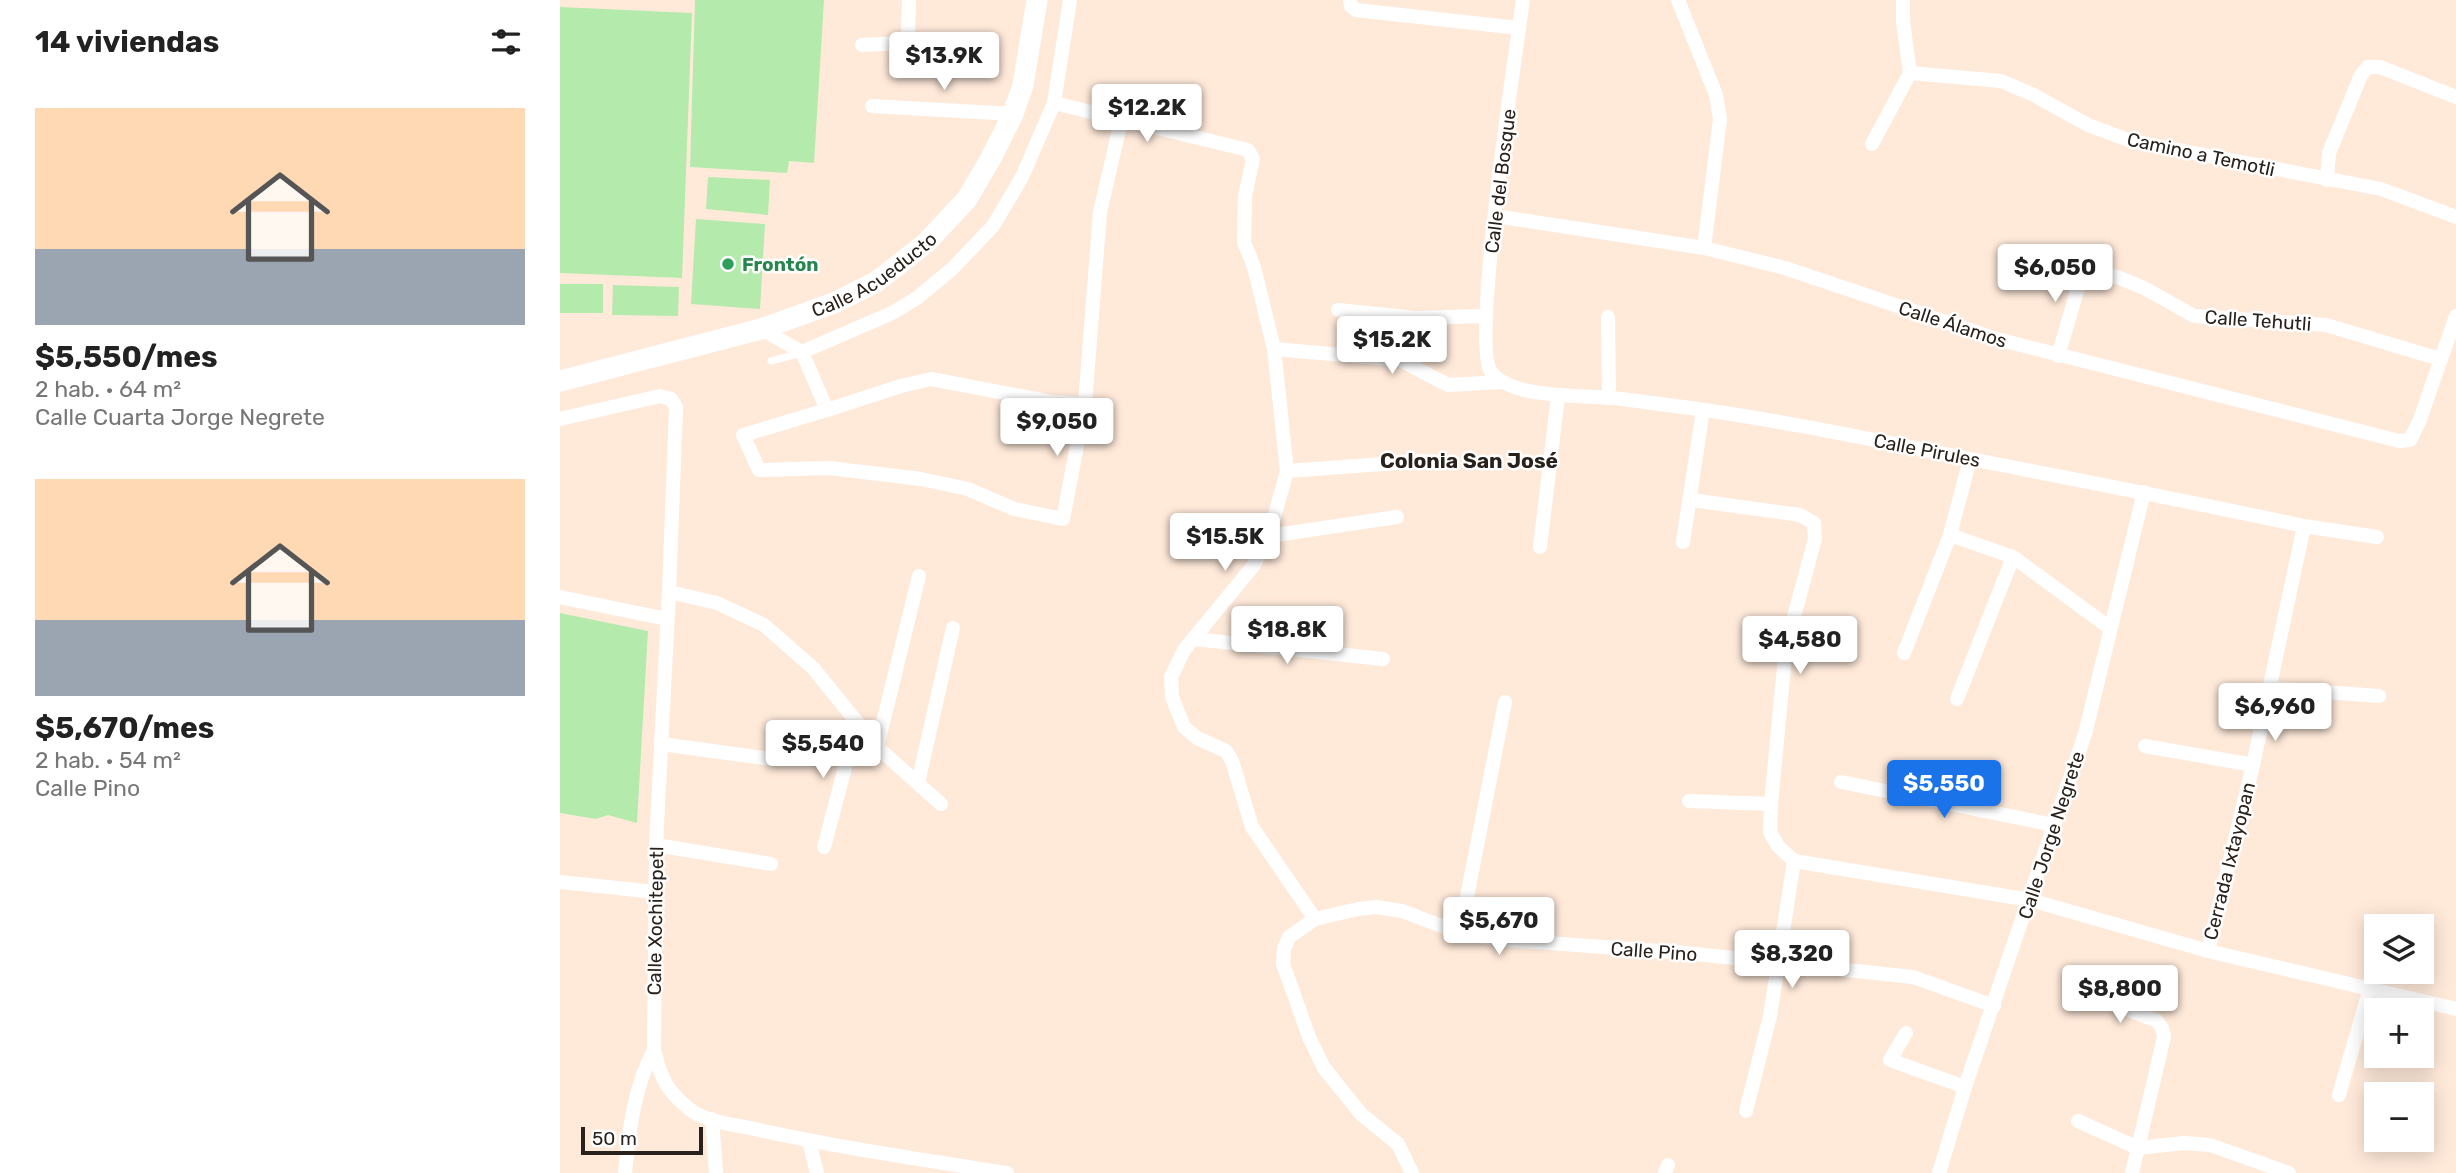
<!DOCTYPE html>
<html lang="es">
<meta charset="utf-8">
<style>
body{margin:0;font-family:Rubik,sans-serif;background:#f2f2f2;color:#222;height:100vh;display:flex;flex-direction:column;font-size:26px;white-space:nowrap}
*{box-sizing:border-box;margin:0}
p{font-size:23px;color:#767676}
.icon{flex:none;width:38px;height:38px;fill:none;stroke:currentColor;stroke-width:2;stroke-linecap:round;stroke-linejoin:round}
.map{position:relative;flex:1;overflow:hidden}
.drawer{display:flex;flex-direction:column;background:#fff;width:560px}
.drawer>*{flex:none}
.tools{position:absolute;left:1804px;top:914px;display:grid;gap:14px}
.tools a{display:grid;place-items:center;width:70px;height:70px;border-radius:0px;background:#fff;box-shadow:0 4px 18px #0003;font-size:35px}
.scale{position:absolute;left:21px;bottom:18px;width:122px;box-sizing:border-box;padding-left:7px;border:4px solid #29211b;border-top:0;font-size:19px;line-height:24px;white-space:nowrap;color:#29211b;-webkit-text-stroke:5px #fff;paint-order:stroke}
.price{position:absolute;translate:-50% -60px;padding:0 16px;border-radius:7px;background:#fff;color:#222;font-size:23px;line-height:46px;filter:drop-shadow(0 2px 4px #0008)}
.price::after{content:'';position:absolute;left:50%;top:42px;width:21px;height:16px;margin-left:-10px;background:inherit;clip-path:polygon(0 0,100% 0,50% 100%)}
.price.current{background:#1a73e8;color:#fff}
ul{padding:0;list-style:none}
li{display:grid;align-content:center;gap:14px;height:371px;padding:0 35px}
li span{display:grid;place-items:center;height:217px;border-radius:0px;color:#555}
li>.icon{margin-inline-start:auto}
span .icon{width:126px;height:126px;fill:#fffc;stroke-width:1}
li b{font-size:30px}
h2{display:flex;justify-content:space-between;align-items:center;height:84px;padding:0 35px;font-size:30px}
main{display:flex;flex:1;min-height:0}
.map>svg:first-child{display:block}
.green{fill:#b4ebac}
.lines{fill:none;stroke-linecap:round;stroke-linejoin:round}
.lane{stroke:#fff;stroke-width:7}
.street{stroke:#fff;stroke-width:14}
.secondary{stroke:#fff;stroke-width:21}
.leisure-dot{fill:#2e9e5b;stroke:#fff;stroke-width:2.5}
.labels{text-anchor:middle;stroke-width:5;stroke-linejoin:round;paint-order:stroke}
.street-label{font-size:19px;fill:#29211b;stroke:#fff}
.leisure-label{font-size:19px;font-weight:bold;fill:#27864d;stroke:#fff;text-anchor:start}
.neighbourhood-label{font-size:21px;font-weight:bold;fill:#29211b;stroke:#fff}
</style>
<main>
<section class="drawer">
<h2>14 viviendas<svg class="icon" aria-label="filters" viewBox="0 0 24 24"><path d="M4 7h16M4 17h16"/><circle cx="9" cy="7" r="2"/><circle cx="15" cy="17" r="2"/></svg></h2>
<ul>
<li><span style="background:linear-gradient(#ffd9b3 65%,#9aa5b1 0)"><svg class="icon" aria-label="home" viewBox="0 0 24 24"><path d="M3 11l9-7 9 7M6 9v11h12V9"/></svg></span><div><b>$5,550/mes</b><p>2 hab. · 64 m²</p><p>Calle Cuarta Jorge Negrete</p></div></li>
<li><span style="background:linear-gradient(#ffd9b3 65%,#9aa5b1 0)"><svg class="icon" aria-label="home" viewBox="0 0 24 24"><path d="M3 11l9-7 9 7M6 9v11h12V9"/></svg></span><div><b>$5,670/mes</b><p>2 hab. · 54 m²</p><p>Calle Pino</p></div></li>
</ul>
</section>
<div class="map">
<svg width="1896" height="1173" viewBox="0 0 1896 1173">
<rect width="100%" height="100%" fill="#ffeada"/>
<g class="green">
<polygon points="135,0 264,0 254,163 229,161 227,173 130,167"/>
<polygon points="0,7 132,13 122,278 0,273"/>
<polygon points="148,177 210,180 208,215 146,209"/>
<polygon points="136,219 205,224 200,309 131,304"/>
<rect x="0" y="284" width="43" height="29"/>
<polygon points="53,285 119,287 118,316 52,315"/>
<polygon points="0,613 88,631 77,823 48,815 36,819 0,813"/>
</g>
<g class="lines">
<polyline class="lane" points="211,361 241,353"/>
<g class="street">
<polyline points="790,0 791,6 796,10 959,28"/>
<path d="M963,0C956,51 911,344 931,372C951,399 1023,395 1053,398C1079,401 1105,405 1131,408C1225,421 1318,441 1411,459C1522,481 1633,502 1744,526L1817,537"/>
<polyline points="1118,0 1156,95 1160,119 1144,248"/>
<polyline points="1343,0 1343,22 1350,73"/>
<polyline points="302,45 344,43 348,34 349,0"/>
<polyline points="1350,73 1441,81 1474,95 1528,125 1571,141 1821,189 1896,217"/>
<polyline points="494,103 688,150 693,159 685,196 684,242 694,267 714,349 727,471 709,536 694,565 624,650 611,677 612,697 624,727 637,738 666,751 672,761 692,827 755,919"/>
<polyline points="312,106 453,114"/>
<polyline points="1312,144 1350,73"/>
<polyline points="1767,180 1769,153 1801,75 1808,67 1820,67 1896,97"/>
<polyline points="935,216 1144,248 1225,268 1433,338 1839,441 1850,440 1859,422 1896,316"/>
<polyline points="778,310 856,318 925,316"/>
<polyline points="1048,317 1049,398"/>
<polyline points="201,329 242,352"/>
<polyline points="714,349 840,360 888,385 943,382"/>
<polyline points="242,352 332,313 357,298 392,269 433,226 462,177 494,103 510,0"/>
<polyline points="242,352 267,410 341,386 371,379 492,402 525,404"/>
<polyline points="1498,356 1520,281 1529,272 1557,277 1584,288 1634,316 1766,325 1880,359"/>
<polyline points="267,410 183,435 199,470 269,468 361,479 408,489 454,509 503,519 525,404 540,212 561,121"/>
<path d="M0,419L100,396L111,399L116,407L109,592L96,845L94,1050C101,1079 107,1092 132,1111C150,1123 178,1125 199,1130C281,1148 364,1160 447,1173"/>
<polyline points="727,471 864,461"/>
<polyline points="1131,500 1240,515 1254,523 1255,539 1226,646 1211,804 1210,832 1218,846 1234,861"/>
<polyline points="1390,535 1453,557 1550,628"/>
<polyline points="709,536 837,517"/>
<polyline points="1123,542 1143,410"/>
<polyline points="980,547 998,396"/>
<polyline points="109,592 157,603 204,625 253,668 317,747 381,804"/>
<polyline points="0,597 107,619"/>
<polyline points="634,639 823,659"/>
<polyline points="1344,653 1390,535 1410,459"/>
<polyline points="1708,688 1819,696"/>
<polyline points="1397,699 1453,557"/>
<polyline points="101,744 211,759"/>
<polyline points="1585,746 1693,765"/>
<polyline points="317,747 359,576"/>
<polyline points="1281,782 1494,825"/>
<polyline points="358,783 393,628"/>
<polyline points="1129,801 1211,804"/>
<polyline points="96,845 211,864"/>
<polyline points="264,847 297,722"/>
<polyline points="1234,861 1470,900 1648,951 1896,1009"/>
<polyline points="0,882 95,892"/>
<polyline points="900,933 945,702"/>
<polyline points="1648,951 1693,765 1744,526"/>
<polyline points="1536,997 1597,1021 1602,1028 1604,1037 1572,1173"/>
<polyline points="1346,1033 1330,1060 1405,1087"/>
<polyline points="1779,1095 1810,988"/>
<polyline points="1186,1111 1210,1016 1234,861"/>
<polyline points="152,1119 156,1173"/>
<polyline points="1518,1121 1578,1148"/>
<polyline points="249,1141 257,1173"/>
<polyline points="1578,1148 1624,1143 1650,1145 1729,1173"/>
<path d="M65,1173C69,1131 74,1087 94,1050"/>
<polyline points="852,1173 838,1144 801,1114 764,1068 749,1037 723,964 724,949 729,937 755,919 798,909 816,907 842,911 900,933 946,940 1126,953 1353,977 1434,1006"/>
<polyline points="1105,1173 1108,1165"/>
<polyline points="1379,1173 1405,1087 1525,734 1584,492"/>
</g>
<path class="secondary" id="s1" d="M0,381L201,329L274,303L316,282L366,243L407,199L431,158L453,114L463,85L477,0"/>
</g>
<circle class="leisure-dot" cx="168" cy="264" r="7"/>
<g class="labels">
<g class="street-label">
<text transform="translate(1641 154) rotate(12)" y="7">Camino a Temotli</text>
<text transform="translate(940 181) rotate(-83)" y="7">Calle del Bosque</text>
<text dy="7" stroke="none"><textPath href="#s1" startOffset="334">Calle Acueducto</textPath></text>
<text transform="translate(1698 320) rotate(4)" y="7">Calle Tehutli</text>
<text transform="translate(1393 324) rotate(18)" y="7">Calle Álamos</text>
<text transform="translate(1367 450) rotate(11)" y="7">Calle Pirules</text>
<text transform="translate(1491 835) rotate(-72)" y="7">Calle Jorge Negrete</text>
<text transform="translate(1669 861) rotate(-76)" y="7">Cerrada Ixtayopan</text>
<text transform="translate(95 921) rotate(-89)" y="7">Calle Xochitepetl</text>
<text transform="translate(1094 951) rotate(4)" y="7">Calle Pino</text>
</g>
<g class="leisure-label">
<text x="182" y="271">Frontón</text>
</g>
<g class="neighbourhood-label">
<text x="909" y="468">Colonia San José</text>
</g>
</g>
</svg>
<div class="tools">
<a><svg class="icon" aria-label="layers" viewBox="0 0 24 24"><path d="M12 4l9 5-9 5-9-5zM3 14l9 5 9-5"/></svg></a>
<a>+</a>
<a>−</a>
</div>
<div class="scale">50 m</div>
<b class="price" style="left:384px;top:92px">$13.9K</b>
<b class="price" style="left:587px;top:144px">$12.2K</b>
<b class="price" style="left:1495px;top:304px">$6,050</b>
<b class="price" style="left:832px;top:376px">$15.2K</b>
<b class="price" style="left:497px;top:458px">$9,050</b>
<b class="price" style="left:665px;top:573px">$15.5K</b>
<b class="price" style="left:727px;top:666px">$18.8K</b>
<b class="price" style="left:1240px;top:676px">$4,580</b>
<b class="price" style="left:1715px;top:743px">$6,960</b>
<b class="price" style="left:263px;top:780px">$5,540</b>
<b class="price current" style="left:1384px;top:820px">$5,550</b>
<b class="price" style="left:939px;top:957px">$5,670</b>
<b class="price" style="left:1232px;top:990px">$8,320</b>
<b class="price" style="left:1560px;top:1025px">$8,800</b>
</div>
</main>
